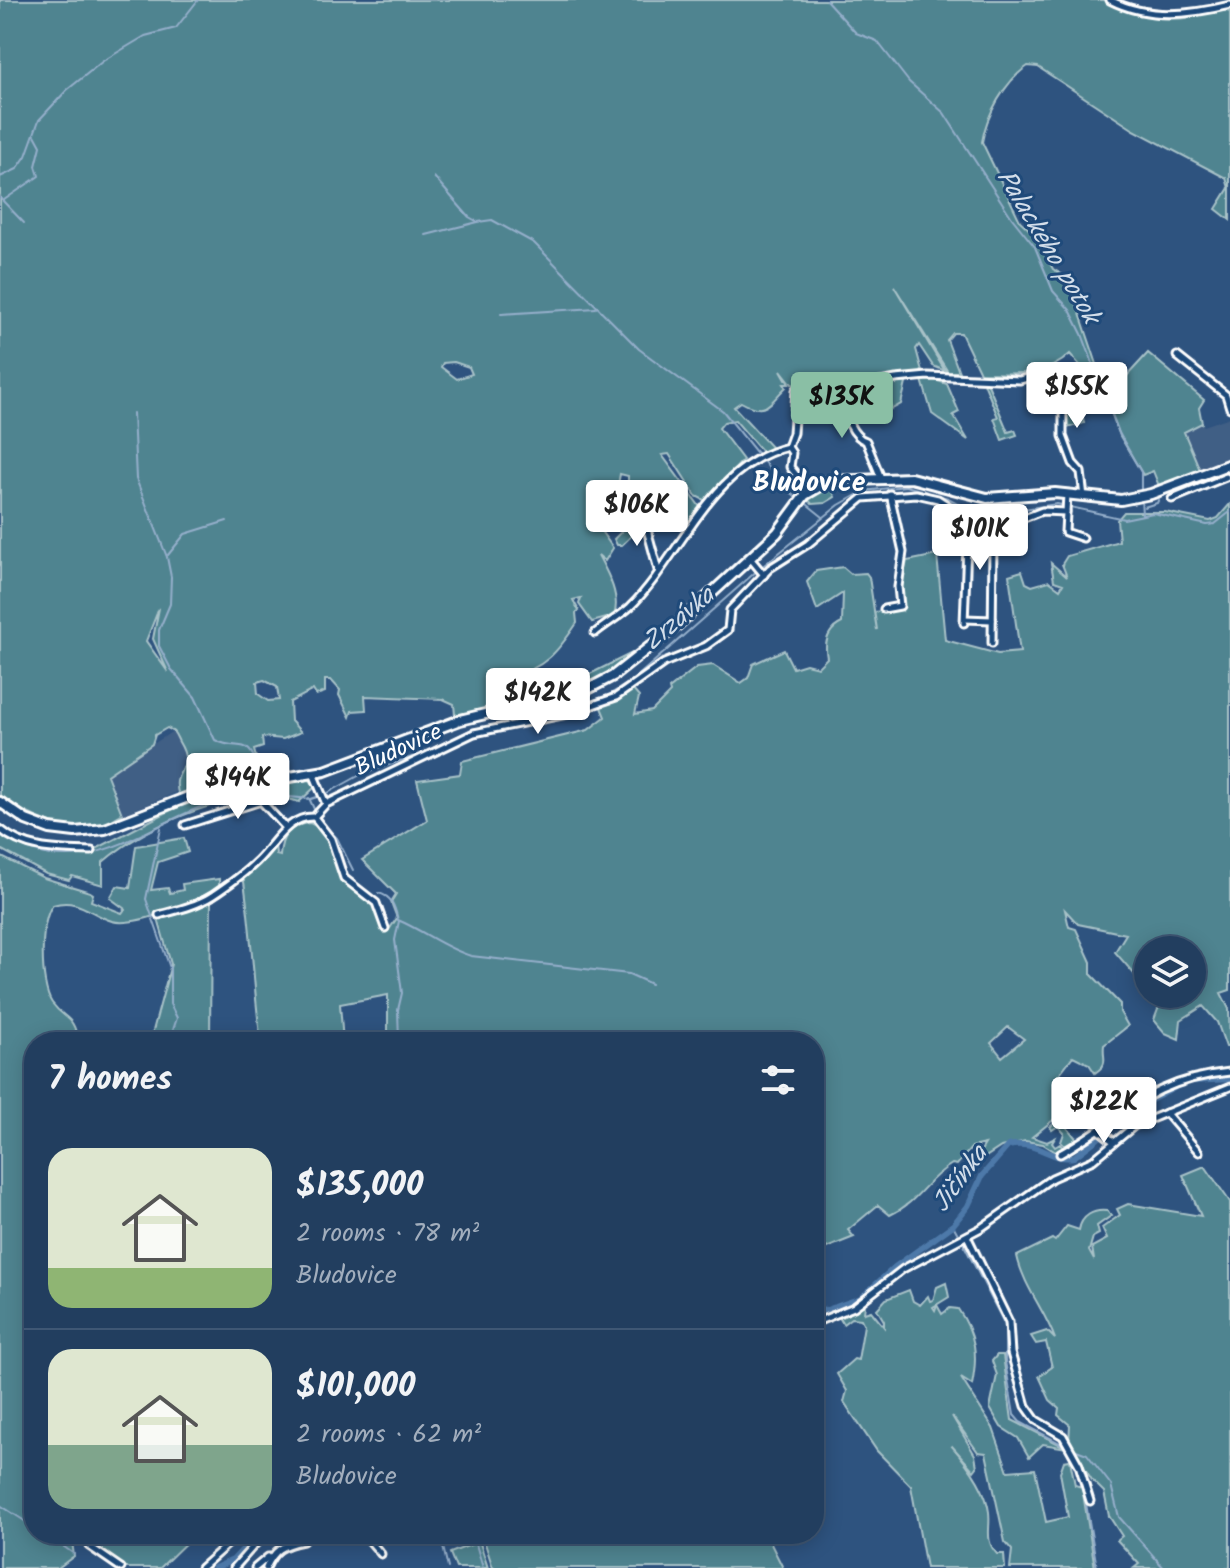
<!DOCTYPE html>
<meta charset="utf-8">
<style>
body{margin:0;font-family:Kalam,sans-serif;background:#2e4968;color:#f1f3f6;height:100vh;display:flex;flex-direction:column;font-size:30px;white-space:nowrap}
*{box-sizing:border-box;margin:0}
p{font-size:26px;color:#a2aebd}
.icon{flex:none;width:44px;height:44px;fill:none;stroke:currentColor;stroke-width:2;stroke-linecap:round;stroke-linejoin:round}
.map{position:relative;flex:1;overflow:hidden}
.side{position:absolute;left:24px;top:1032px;width:800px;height:512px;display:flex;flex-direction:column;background:#223e5f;border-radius:32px;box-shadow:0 4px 20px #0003,0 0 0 2px #3f5774}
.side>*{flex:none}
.controls{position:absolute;left:1134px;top:936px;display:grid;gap:16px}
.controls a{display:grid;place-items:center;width:72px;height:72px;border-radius:50%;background:#223e5f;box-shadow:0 4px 20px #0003,0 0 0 2px #3f5774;font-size:40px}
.price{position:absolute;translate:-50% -68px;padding:0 18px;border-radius:8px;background:#fff;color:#222;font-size:26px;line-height:52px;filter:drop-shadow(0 2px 4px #0008)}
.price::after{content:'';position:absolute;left:50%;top:48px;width:24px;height:18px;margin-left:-12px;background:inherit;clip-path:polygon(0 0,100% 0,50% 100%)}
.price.selected{background:#8abfa5;color:#111}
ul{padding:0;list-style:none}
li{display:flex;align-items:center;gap:24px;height:200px;padding:0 24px}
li+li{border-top:2px solid #3f5774}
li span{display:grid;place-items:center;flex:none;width:224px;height:160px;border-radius:24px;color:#555}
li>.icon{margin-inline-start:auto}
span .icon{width:96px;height:96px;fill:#fffc;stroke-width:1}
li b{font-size:34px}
h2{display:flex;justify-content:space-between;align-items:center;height:96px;padding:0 24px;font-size:34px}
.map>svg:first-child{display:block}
.built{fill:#415e85}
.green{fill:#508490;stroke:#a8c2c8;stroke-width:2;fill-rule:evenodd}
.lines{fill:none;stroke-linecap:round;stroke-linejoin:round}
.stream{stroke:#95afcb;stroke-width:2}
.river{stroke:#4e79a9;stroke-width:6}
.minor-casing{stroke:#fff;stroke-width:11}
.major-casing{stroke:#fff;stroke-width:14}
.minor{stroke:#1f4a7a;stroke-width:5}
.major{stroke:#1f4a7a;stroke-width:8}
.labels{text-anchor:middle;stroke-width:6;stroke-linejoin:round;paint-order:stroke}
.street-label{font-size:24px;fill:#fff;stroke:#1f4a7a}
.water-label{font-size:26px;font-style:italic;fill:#d3deea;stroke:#1f4a7a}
.quarter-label{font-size:28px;font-weight:bold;fill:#fff;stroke:#1f4a7a}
</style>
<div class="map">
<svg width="1230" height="1568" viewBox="0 0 1230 1568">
<rect width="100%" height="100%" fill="#2e537f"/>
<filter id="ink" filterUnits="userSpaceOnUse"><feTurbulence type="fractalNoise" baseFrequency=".0125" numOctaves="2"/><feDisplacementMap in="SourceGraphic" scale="16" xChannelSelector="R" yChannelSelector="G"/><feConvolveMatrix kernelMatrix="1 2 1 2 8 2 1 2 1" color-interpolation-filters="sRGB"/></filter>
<g filter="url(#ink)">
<g class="built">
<polygon points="1230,417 1230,458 1200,470 1184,432 1202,423 1204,426"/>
<polygon points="173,731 186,755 176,779 177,792 122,815 107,775"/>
</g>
<g class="green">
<path d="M0,0H1105C1130,14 1157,21 1186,18C1201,17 1215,7 1230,12V220L1216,209L1229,188L1226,178L1134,130L1038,67L1028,66C1005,81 986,116 982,142L1020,221L1034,234L1053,269L1068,278L1106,391L1114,390L1148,353L1204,400L1199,408L1202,423L1184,432L1200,470L1159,486L1153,471L1143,475L1120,436L1094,368L1083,369L1070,354C1044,379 1011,373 980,373L961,333H953L947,340L959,372H948L894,286L945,371L933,366L919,345L916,349L923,375L874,383L850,380L826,388L792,384L781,370L789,384H784L786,387C768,405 766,416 741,402L734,407L773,449L763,453L735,420L724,422L719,428L743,460L706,501L696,496L669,454L662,455L700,507L684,528L669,504L659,496L653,504L645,506L628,484V476L620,474L617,490L630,503L601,531L613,548L605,561L598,555C607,572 621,596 614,616L592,622L579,604L581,598L573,600L579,611L576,613L577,623C559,650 543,671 511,675L521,695L576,681L630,654C606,700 502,707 455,715L454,704L443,699L365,696L366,710L352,711L350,717L339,695L340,690L331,680H325V692L316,695L313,690L290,702L291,721L301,732L283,739L262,737L263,747L254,750L259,769L254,774L179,796C169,767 197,772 179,742C175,734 175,731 167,728L155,735L152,744L107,775L122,814C115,817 111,821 107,824C78,842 22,813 0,795ZM454,362L469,367L472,374L457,379L441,367L443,363ZM159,608L153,639L168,672L146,641ZM264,680L277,687L279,700L268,701L258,694L257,682Z"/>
<polygon points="1062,369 1076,399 1064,405 1052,374"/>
<polygon points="907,379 901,404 892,409 883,384"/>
<polygon points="932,379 947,384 959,412 953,415 968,440 932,414 922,380"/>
<polygon points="987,382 1008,432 1015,430 1017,435 1002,440 994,418 998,417 984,383"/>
<polygon points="1080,400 1084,423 1064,429 1065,407"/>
<polygon points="825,487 832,488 835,497 825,503 812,504 807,498"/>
<path d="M1230,504V990L1221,993L1229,1009L1230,1047H1226L1217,1022L1203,1006L1181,1020L1179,1039L1165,1033L1154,1020L1160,1004L1151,994H1192V950H1148V990L1115,952L1126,934L1078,924L1065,910L1069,927L1076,929L1091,962V974L1120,1004V1012L1128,1026L1104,1045C1102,1060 1110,1062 1095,1073L1089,1064L1073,1056L1057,1077L1069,1089L1057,1096L1058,1100L1074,1092L1078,1096L1060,1119L1079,1142L1067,1148L1061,1142L1064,1133L1058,1126L1052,1130L1050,1127L1059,1119L1057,1117L1032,1137L1047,1142L1055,1138L1052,1143L1055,1147L1060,1144L1065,1150L1059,1154L1043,1144L1025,1141L1001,1147L984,1158L979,1154L985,1144L972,1147L957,1165L952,1164C926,1179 919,1202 890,1215L878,1205L848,1230L854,1237L814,1253V1042H388V995L340,1004L343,1042H261C253,986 252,932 243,875L275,843L276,855L280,856C281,836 289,825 310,823C336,834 329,860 343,880C358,901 383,900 384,931H388L397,918L391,902L396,894L362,860L427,820L417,780L460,774L462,761L588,730L605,717L600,705L633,690L639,697L635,714L652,711L670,693L669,689L697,667L713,665L741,683L748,678L753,664L784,650L793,668L806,664L818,667L827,658C824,643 827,630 842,623L843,593L817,610L807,582L816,571L843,567L851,574L866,573L869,577L877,630L874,612L900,608L902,610L900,590L907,561L937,555L945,640L998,654L1020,652L1009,575L1022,571L1026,583L1032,586L1049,581L1060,589L1063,584L1054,581L1051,563L1067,577L1062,564L1067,556L1119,541L1117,520L1124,512H1165L1210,521L1218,518ZM1008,1027L1024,1039L1002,1057L991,1043Z"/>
<polygon points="639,514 644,524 622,545 617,545 614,539"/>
<path d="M310,780L315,787L299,802C241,783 147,824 103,862V885L72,876L69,880L46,874L0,849V832L33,849L98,848L171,810L220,792Z"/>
<path d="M184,838L188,852L158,862L151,890L168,888L170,893L183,890L182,884L219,879V888C198,901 135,928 112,921C91,915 78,897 53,905C39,920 40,986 52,1003C65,1021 74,1014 78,1042H34V1534H71L74,1556L58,1568H0V856L44,878L90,892L93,894L91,901L122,913L125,909L110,898L117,886L130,888L136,846Z"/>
<polygon points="211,898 210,1042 150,1042 171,964 158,919"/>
<path d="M1205,1166L1230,1202V1568H1134L1139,1564L1117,1540L1122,1536L1109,1516L1104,1492L1092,1480L1069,1443L1070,1425L1058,1415L1059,1408L1050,1400L1039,1376L1052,1367L1046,1342L1036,1344L1031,1336L1047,1331L1055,1339C1044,1309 1024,1287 1017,1256L1052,1239L1055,1241L1067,1226L1079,1230C1081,1216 1094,1209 1107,1211L1111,1216L1097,1226L1099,1234L1093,1237L1089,1251L1094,1260L1092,1247L1107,1239L1102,1228L1120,1215L1117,1209L1128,1204L1201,1216L1183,1175Z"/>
<path d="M946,1283L949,1297L933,1307L935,1310L937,1305L942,1314L950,1308L958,1309C976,1335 978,1355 972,1385L961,1378L993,1428L1008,1471L1035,1469L1046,1522L1068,1517L1060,1472L1064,1461L1070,1460L1075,1485L1082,1487L1095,1568H1010L1012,1550L1005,1542L986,1453L978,1452L952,1416L975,1455L977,1467L974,1471L951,1445C966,1462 986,1488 989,1512C991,1529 984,1540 997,1554H1004L1005,1568H926L911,1486L877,1451L844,1402L847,1391L837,1374L854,1359L858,1360L864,1325L861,1319L851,1318L843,1324L839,1317L865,1305L864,1313L871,1311L884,1327V1321L877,1309L886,1299L909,1290L913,1301L920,1305L928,1296L930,1301L933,1300L937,1287Z"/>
<polygon points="997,1355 1003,1355 1012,1420 1067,1448 1043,1444 1029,1457 1018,1438 1001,1427 990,1408 997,1375 992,1361"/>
<polygon points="97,1534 195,1534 160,1568 125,1568 91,1543"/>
<polygon points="471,1534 477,1534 488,1568 456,1568 450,1553 473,1544"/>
<polygon points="482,1534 766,1534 783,1568 493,1568"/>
</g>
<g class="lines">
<g class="stream">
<polyline points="826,0 856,33 877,41 909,82 944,113 1012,218 1035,247 1053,291 1070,310 1082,334 1119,433 1141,472 1141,491"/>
<polyline points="0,177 17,169 26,156 39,120 67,90 103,61 145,36 176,28 198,0"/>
<polyline points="434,177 469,217 478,222 492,220 534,243 639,349 723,411 785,488 798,498"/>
<polyline points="0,198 24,223"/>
<polyline points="4,200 39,176 36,166 41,146 35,135"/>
<polyline points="426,235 478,222"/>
<polyline points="501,314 596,308"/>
<path d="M133,413L136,479L167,557L171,577L170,604L159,630V646L171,669L195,697L215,740C242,754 248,731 261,777"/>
<polyline points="1141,497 1142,515"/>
<polyline points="803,501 823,517"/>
<polyline points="1144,507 1157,503 1160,496 1230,470"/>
<polyline points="168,555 185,534 227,521"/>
<polyline points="538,717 607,696 633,680 759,569 839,505 864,491 906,486 948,498 974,512 991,514 1057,504 1124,519 1153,513 1207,525 1215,524 1230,512"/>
<polyline points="326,794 362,774 421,754 472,729 520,721"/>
<polyline points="309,798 319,820 337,838 353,870"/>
<polyline points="161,828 146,899 170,968 170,1004 177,1018 169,1042"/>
<path d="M0,834C83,891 144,823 224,798L247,793L311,799L320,796"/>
<path d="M378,893C392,896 395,907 398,920C424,931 444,948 471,956L629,974L651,984"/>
<polyline points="399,921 395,940 402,993 398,1010 399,1042"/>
<polyline points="953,1225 959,1236"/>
<polyline points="962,1241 1005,1325 1005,1361 1014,1415 1020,1422 1065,1446"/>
<polyline points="1071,1448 1087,1454 1111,1485 1119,1517 1164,1568"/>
<polyline points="1083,1486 1097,1568"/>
<polyline points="0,1505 34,1527"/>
<polyline points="46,1534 74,1554"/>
<polyline points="440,1534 448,1568"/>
<polyline points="473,1534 483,1568"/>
</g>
<g class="river">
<polyline points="1192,1081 1230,1079"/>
<path d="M814,1309L827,1310L861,1298L895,1267L953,1225L968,1206L982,1176L1008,1146C1037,1139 1049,1161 1074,1157L1140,1106L1181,1084"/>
<polyline points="215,1568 233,1560 257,1534"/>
</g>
<defs>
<g id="minor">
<path d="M1110,0C1149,20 1189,15 1230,5"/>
<polyline points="1177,356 1226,395 1230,408"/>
<path d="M838,390C843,406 849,436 866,441L881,478"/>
<polyline points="809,491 790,467 792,453 788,447 793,433 796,390 834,391 896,379 928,376 1020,380 1044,373 1053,378 1063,408 1063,436 1073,463 1081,472 1084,497"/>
<polyline points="1067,494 1065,532 1083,538"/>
<polyline points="1172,499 1226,477"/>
<polyline points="639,512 645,522 658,570"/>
<polyline points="750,558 764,575"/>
<polyline points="884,609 900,606 898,587 903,552 890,494"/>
<polyline points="965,619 992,620"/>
<polyline points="964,623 968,519"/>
<path d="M595,633C606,624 620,616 630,607C681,557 710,465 788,447"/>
<polyline points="992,643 993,542"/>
<polyline points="313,773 326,804"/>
<polyline points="314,817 331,839 344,878 376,903 385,928"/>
<polyline points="185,825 261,801 286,828"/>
<path d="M0,829C26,851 59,850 92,851"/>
<path d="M159,915C177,910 196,906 212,896C227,886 244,874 257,861C274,845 287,816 314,817L326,804L474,733L567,714L616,697L664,663L706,646L728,630L730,610L770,568L808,544L863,498L916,494L938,499L968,519L992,526L1009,524L1042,511L1066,512"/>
<polyline points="1166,1113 1199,1152"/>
<polyline points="1099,1130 1113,1141"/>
<path d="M1060,1154C1125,1117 1148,1080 1230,1072"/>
<polyline points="967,1236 1009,1322 1011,1353 1026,1406 1036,1420 1063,1436 1079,1465 1090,1501"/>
<polyline points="814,1323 854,1307 903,1269 981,1228 1052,1178 1093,1160 1134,1126 1230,1087"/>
<polyline points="93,1534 89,1546 121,1568"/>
<polyline points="364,1534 381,1554"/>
<polyline points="201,1568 239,1534"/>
<polyline points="234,1568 264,1534"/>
<polyline points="255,1568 268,1557"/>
<path d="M266,1568C274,1550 282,1545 303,1541L307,1534"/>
</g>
<polyline id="major" points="0,802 26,820 50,829 75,832 105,829 201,792 325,771 460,720 586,690 613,676 675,627 777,533 805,495 829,481 911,478 987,498 1055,493 1121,500 1151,494 1230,464"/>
</defs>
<use href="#minor" class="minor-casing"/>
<use href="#major" class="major-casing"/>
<use href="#minor" class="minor"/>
<use href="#major" class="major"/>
</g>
</g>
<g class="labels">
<g class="street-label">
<text transform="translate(398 749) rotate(-25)" y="8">Bludovice</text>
</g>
<g class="water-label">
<text transform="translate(1049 246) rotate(59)" y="9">Palackého potok</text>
<text transform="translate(678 618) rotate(-40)" y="9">Zrzávka</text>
<text transform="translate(959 1178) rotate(-54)" y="9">Jičínka</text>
</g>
<g class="quarter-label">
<text x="809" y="491">Bludovice</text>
</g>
</g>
</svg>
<div class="controls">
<a><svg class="icon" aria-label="layers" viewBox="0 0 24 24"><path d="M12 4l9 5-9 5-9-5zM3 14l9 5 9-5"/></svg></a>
</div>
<b class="price" style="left:1077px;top:430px">$155K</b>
<b class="price selected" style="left:842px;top:440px">$135K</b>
<b class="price" style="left:637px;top:548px">$106K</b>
<b class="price" style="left:980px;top:572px">$101K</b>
<b class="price" style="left:538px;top:736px">$142K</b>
<b class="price" style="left:238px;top:821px">$144K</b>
<b class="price" style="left:1104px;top:1145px">$122K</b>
<section class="side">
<h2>7 homes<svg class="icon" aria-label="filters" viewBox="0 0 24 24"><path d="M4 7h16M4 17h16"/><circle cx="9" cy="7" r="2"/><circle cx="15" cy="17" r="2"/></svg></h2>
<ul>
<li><span style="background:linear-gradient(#dfe7d0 75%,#8fb573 0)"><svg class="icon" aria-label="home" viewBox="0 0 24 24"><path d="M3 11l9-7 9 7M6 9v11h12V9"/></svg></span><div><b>$135,000</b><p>2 rooms · 78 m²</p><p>Bludovice</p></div></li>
<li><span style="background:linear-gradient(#dfe7d0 60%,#7fa58c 0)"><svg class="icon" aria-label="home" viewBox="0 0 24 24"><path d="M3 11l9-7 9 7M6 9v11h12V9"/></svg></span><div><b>$101,000</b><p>2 rooms · 62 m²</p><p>Bludovice</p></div></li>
</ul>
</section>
</div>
